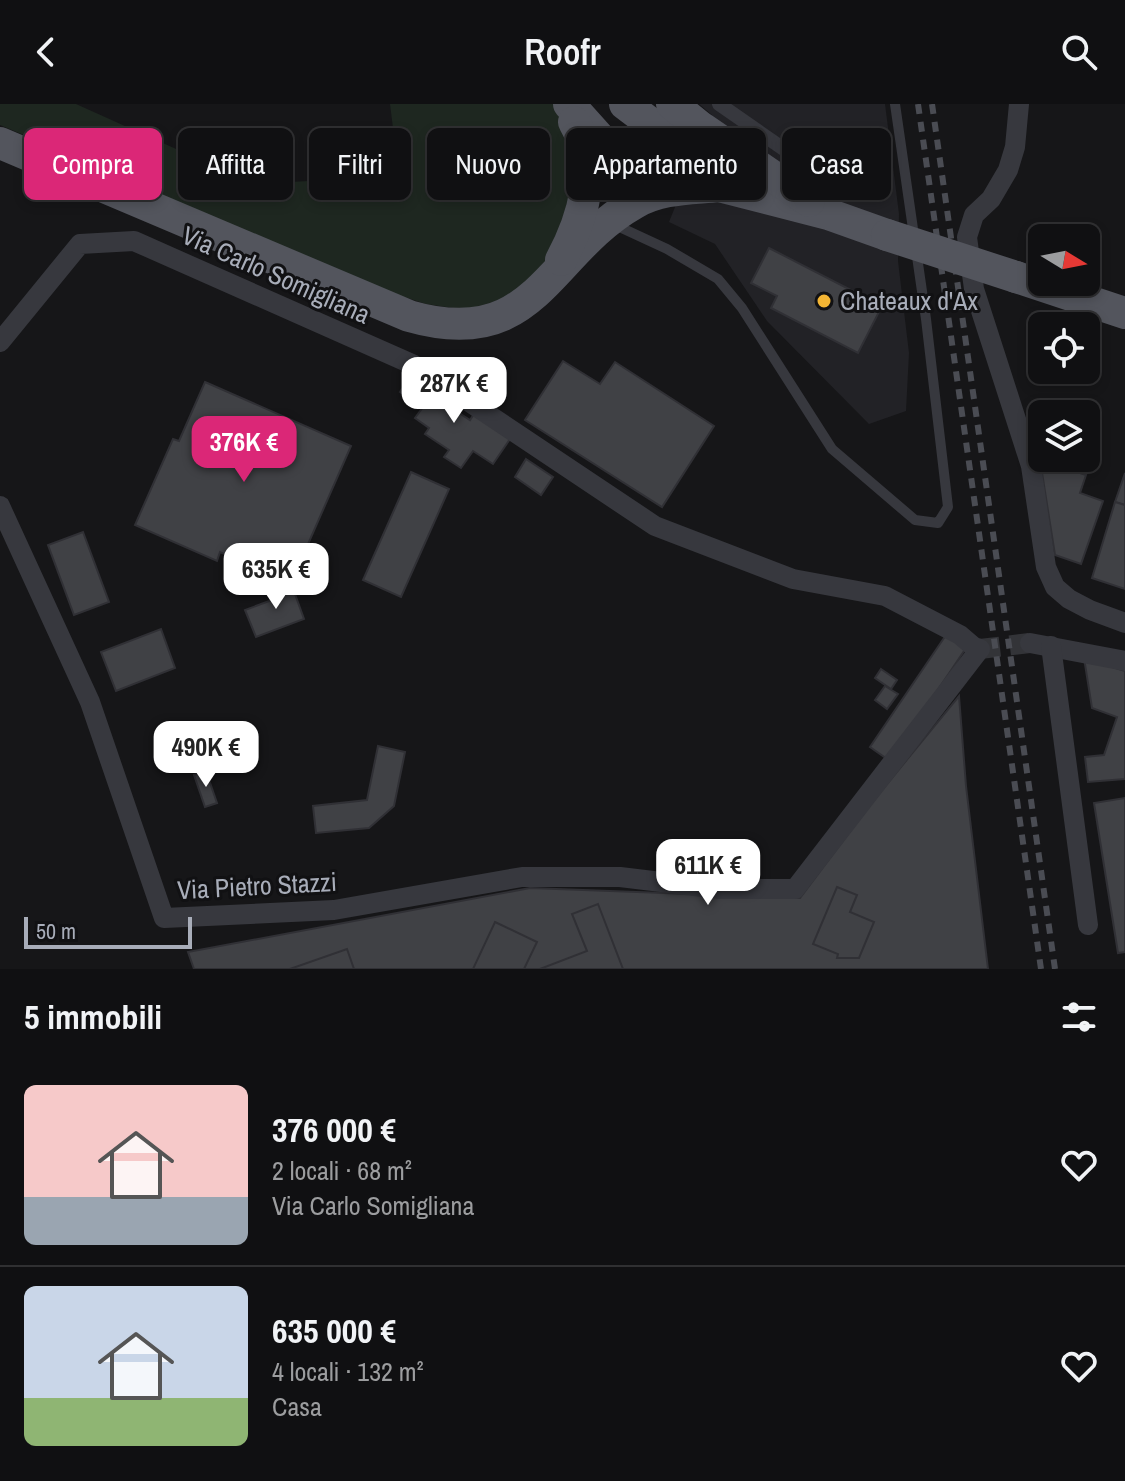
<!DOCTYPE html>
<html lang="it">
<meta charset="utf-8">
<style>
body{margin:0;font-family:"Archivo Narrow",sans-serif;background:#19191b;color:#f1f3f6;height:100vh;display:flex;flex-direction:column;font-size:30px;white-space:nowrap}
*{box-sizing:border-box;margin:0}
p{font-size:26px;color:#9c9d9f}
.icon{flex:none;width:44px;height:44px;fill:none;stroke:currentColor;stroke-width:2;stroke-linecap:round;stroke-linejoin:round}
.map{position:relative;height:865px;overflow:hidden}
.panel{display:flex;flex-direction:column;background:#101012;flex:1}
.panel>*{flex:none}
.guide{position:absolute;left:24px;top:24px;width:1078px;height:72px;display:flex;gap:16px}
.needle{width:52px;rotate:100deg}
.tools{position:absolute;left:1028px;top:120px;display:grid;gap:16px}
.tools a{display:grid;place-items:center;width:72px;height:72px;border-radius:12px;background:#101012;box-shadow:0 4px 12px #0003,0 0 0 2px #303032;font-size:40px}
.scale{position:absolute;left:24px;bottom:20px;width:168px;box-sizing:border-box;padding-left:8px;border:4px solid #a8adb9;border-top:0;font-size:22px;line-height:28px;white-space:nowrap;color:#a8adb9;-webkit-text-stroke:6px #111113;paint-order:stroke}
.price{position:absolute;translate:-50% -68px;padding:0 18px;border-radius:16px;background:#fff;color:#222;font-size:26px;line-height:52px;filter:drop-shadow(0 2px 4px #0008)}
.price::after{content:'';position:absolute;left:50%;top:48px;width:24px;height:18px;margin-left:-12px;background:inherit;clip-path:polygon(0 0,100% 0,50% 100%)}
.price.on{background:#db2777;color:#fff}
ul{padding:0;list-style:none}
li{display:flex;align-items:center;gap:24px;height:200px;padding:0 24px}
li+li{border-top:2px solid #303032}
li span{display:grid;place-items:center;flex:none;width:224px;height:160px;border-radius:12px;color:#555}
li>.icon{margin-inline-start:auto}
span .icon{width:96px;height:96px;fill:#fffc;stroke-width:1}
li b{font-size:34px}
h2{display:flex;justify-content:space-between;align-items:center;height:96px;padding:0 24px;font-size:34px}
.pill{padding:0 28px;border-radius:12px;background:#101012;box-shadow:0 4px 12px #0003,0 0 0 2px #303032;font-size:28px;line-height:72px}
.pill.on{background:#db2777;color:#fff}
header{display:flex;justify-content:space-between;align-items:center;height:104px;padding:0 24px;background:#101012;font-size:36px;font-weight:600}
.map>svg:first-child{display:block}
.built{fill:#222226}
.green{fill:#1e2720}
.building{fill:#404145;stroke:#303035;stroke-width:2}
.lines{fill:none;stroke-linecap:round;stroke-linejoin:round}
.minor-tunnel{stroke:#333438;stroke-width:20;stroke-dasharray:20 10;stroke-linecap:butt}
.service{stroke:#37383e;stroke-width:10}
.pedestrian{stroke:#37383e;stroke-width:14}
.minor{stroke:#37383e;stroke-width:20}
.primary{stroke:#53555d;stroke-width:32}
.rail{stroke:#4a4c53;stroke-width:6;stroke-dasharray:10 8;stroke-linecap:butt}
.primary-bridge{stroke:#53555d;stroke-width:32}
.poi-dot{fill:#f3b534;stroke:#111113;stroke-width:3}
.labels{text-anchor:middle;stroke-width:6;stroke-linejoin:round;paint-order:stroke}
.street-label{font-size:26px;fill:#a8adb9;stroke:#111113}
.poi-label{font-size:26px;fill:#a8adb9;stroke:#111113;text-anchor:start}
</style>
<header><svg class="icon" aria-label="back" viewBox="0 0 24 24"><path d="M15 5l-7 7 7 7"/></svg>Roofr<svg class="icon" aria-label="search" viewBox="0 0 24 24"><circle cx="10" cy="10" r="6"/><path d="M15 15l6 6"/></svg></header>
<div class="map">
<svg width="1125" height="865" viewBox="0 0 1125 865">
<rect width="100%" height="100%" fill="#161618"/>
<polygon class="built" points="699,0 885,0 899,110 898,157 909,249 906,307 869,320 767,217 715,140 669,118 712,11"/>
<polygon class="green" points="0,0 76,0 254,80 399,72 390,0 555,0 580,56 551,153 510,193 466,206 426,200 376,184 126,78 93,60 0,21"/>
<g class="building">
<polygon points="769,144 882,202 858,249 771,204 777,192 751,179"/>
<polygon points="563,257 600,280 615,258 714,322 662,403 525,316"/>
<polygon points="413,269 454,297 450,303 470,316 474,310 510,335 493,360 473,347 461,364 444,353 449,346 425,330 429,324 415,314 423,303 400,288"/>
<polygon points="205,278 351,342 291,479 220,448 217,457 135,421 173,335 179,337"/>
<polygon points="526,355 553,373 541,391 515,373"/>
<polygon points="1040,356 1086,371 1080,389 1103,397 1081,460 1055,451"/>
<polygon points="411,368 449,385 401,493 363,476"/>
<polygon points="1125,369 1125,401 1115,398"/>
<polygon points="1115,398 1125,401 1125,485 1092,474"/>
<polygon points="83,428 109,498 74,511 48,441"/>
<polygon points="275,472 291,479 304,515 256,533 245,506 283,492"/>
<polygon points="161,525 175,564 116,587 101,548"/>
<polygon points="946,531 966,544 890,657 870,643"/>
<polygon points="1084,554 1125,567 1125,675 1088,678 1085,653 1104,651 1117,613 1092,604"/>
<polygon points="881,565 897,576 891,585 875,574"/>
<polygon points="885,582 898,590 887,605 875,596"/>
<polygon points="959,592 966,682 988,865 194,865 188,848 530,784 800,794 869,702"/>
<polygon points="196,637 204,660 192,664 184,641"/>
<polygon points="378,642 405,648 394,702 369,724 316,729 313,702 367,696"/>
<polygon points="206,667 217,699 205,703 194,671"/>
<polygon points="1125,694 1125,848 1118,849 1094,699"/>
<polygon points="837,783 857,791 850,808 874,818 859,854 837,854 838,850 813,840"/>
<polygon points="598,800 623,865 540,865 587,847 572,810"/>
<polygon points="495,818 537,838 524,865 473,865"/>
<polygon points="347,845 354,865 290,865"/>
</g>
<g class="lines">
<polyline class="minor-tunnel" points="980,545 1030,539"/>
<g class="service">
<polyline points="788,48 794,78"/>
<polyline points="613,120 667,145 718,175 742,204 832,345 915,416 938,419 948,403 926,215 895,0"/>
</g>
<polyline class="pedestrian" points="719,0 788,48"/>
<g class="minor">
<polyline points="1019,0 1015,43 1008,66 991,95 974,111 967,133 974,185 1031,362 1046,463 1055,483 1069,495 1090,506 1125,519"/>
<polyline points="0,238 80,140 134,137 414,261 655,422 793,475 885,492 960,531 974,543 980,545 795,785 719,785 620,773 522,773 334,806 164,814 90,598 0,402"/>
<polyline points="1030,539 1125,557"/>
<polyline points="1051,542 1088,821"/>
</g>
<g class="primary">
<polyline points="569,0 621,58 645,67 719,82 828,110 887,131"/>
<polyline points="625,0 666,31 745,77"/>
<polyline points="672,0 699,22 809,97"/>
<path d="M0,39L409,212C537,249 546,149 635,99C661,84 690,85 719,82"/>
<path d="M561,156C583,115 600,60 574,18"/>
<polyline points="1016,173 1125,209"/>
</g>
<g class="rail">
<polyline points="918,0 1041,865"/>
<polyline points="932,0 1055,865"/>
</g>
<polyline class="primary-bridge" points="887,131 1016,173"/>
</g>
<circle class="poi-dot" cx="824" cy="197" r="8"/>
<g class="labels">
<g class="street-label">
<text transform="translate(276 171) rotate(24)" y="9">Via Carlo Somigliana</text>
<text transform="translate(257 782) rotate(-3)" y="9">Via Pietro Stazzi</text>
</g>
<g class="poi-label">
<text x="840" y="206">Chateaux d'Ax</text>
</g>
</g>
</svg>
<div class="tools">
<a><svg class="needle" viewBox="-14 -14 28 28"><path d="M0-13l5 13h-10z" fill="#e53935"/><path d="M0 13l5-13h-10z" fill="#9c9d9f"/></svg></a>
<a><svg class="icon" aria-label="locate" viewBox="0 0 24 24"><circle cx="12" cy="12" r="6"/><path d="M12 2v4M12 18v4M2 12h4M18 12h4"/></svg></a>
<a><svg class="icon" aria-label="layers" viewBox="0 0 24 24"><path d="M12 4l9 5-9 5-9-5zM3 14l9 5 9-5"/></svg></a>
</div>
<div class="scale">50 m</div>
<b class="price" style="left:454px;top:321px">287K €</b>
<b class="price on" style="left:244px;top:380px">376K €</b>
<b class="price" style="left:276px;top:507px">635K €</b>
<b class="price" style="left:206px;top:685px">490K €</b>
<b class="price" style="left:708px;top:803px">611K €</b>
<div class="guide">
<a class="pill on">Compra</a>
<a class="pill">Affitta</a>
<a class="pill">Filtri</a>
<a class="pill">Nuovo</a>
<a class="pill">Appartamento</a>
<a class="pill">Casa</a>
</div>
</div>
<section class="panel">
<h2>5 immobili<svg class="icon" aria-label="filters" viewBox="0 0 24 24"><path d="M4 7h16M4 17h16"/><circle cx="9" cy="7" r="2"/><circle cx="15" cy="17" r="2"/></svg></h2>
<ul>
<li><span style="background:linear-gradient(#f6c9c9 70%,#9aa5b1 0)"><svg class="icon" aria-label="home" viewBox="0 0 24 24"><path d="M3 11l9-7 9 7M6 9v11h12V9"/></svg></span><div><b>376 000 €</b><p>2 locali · 68 m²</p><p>Via Carlo Somigliana</p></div><svg class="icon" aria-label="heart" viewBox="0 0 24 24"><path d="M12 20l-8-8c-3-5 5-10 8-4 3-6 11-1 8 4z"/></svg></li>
<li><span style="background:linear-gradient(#c9d6e8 70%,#8fb573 0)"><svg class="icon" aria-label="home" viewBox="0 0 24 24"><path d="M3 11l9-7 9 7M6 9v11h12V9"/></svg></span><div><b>635 000 €</b><p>4 locali · 132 m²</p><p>Casa</p></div><svg class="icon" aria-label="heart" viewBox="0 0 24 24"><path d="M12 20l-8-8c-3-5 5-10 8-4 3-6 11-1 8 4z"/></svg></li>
</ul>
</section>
